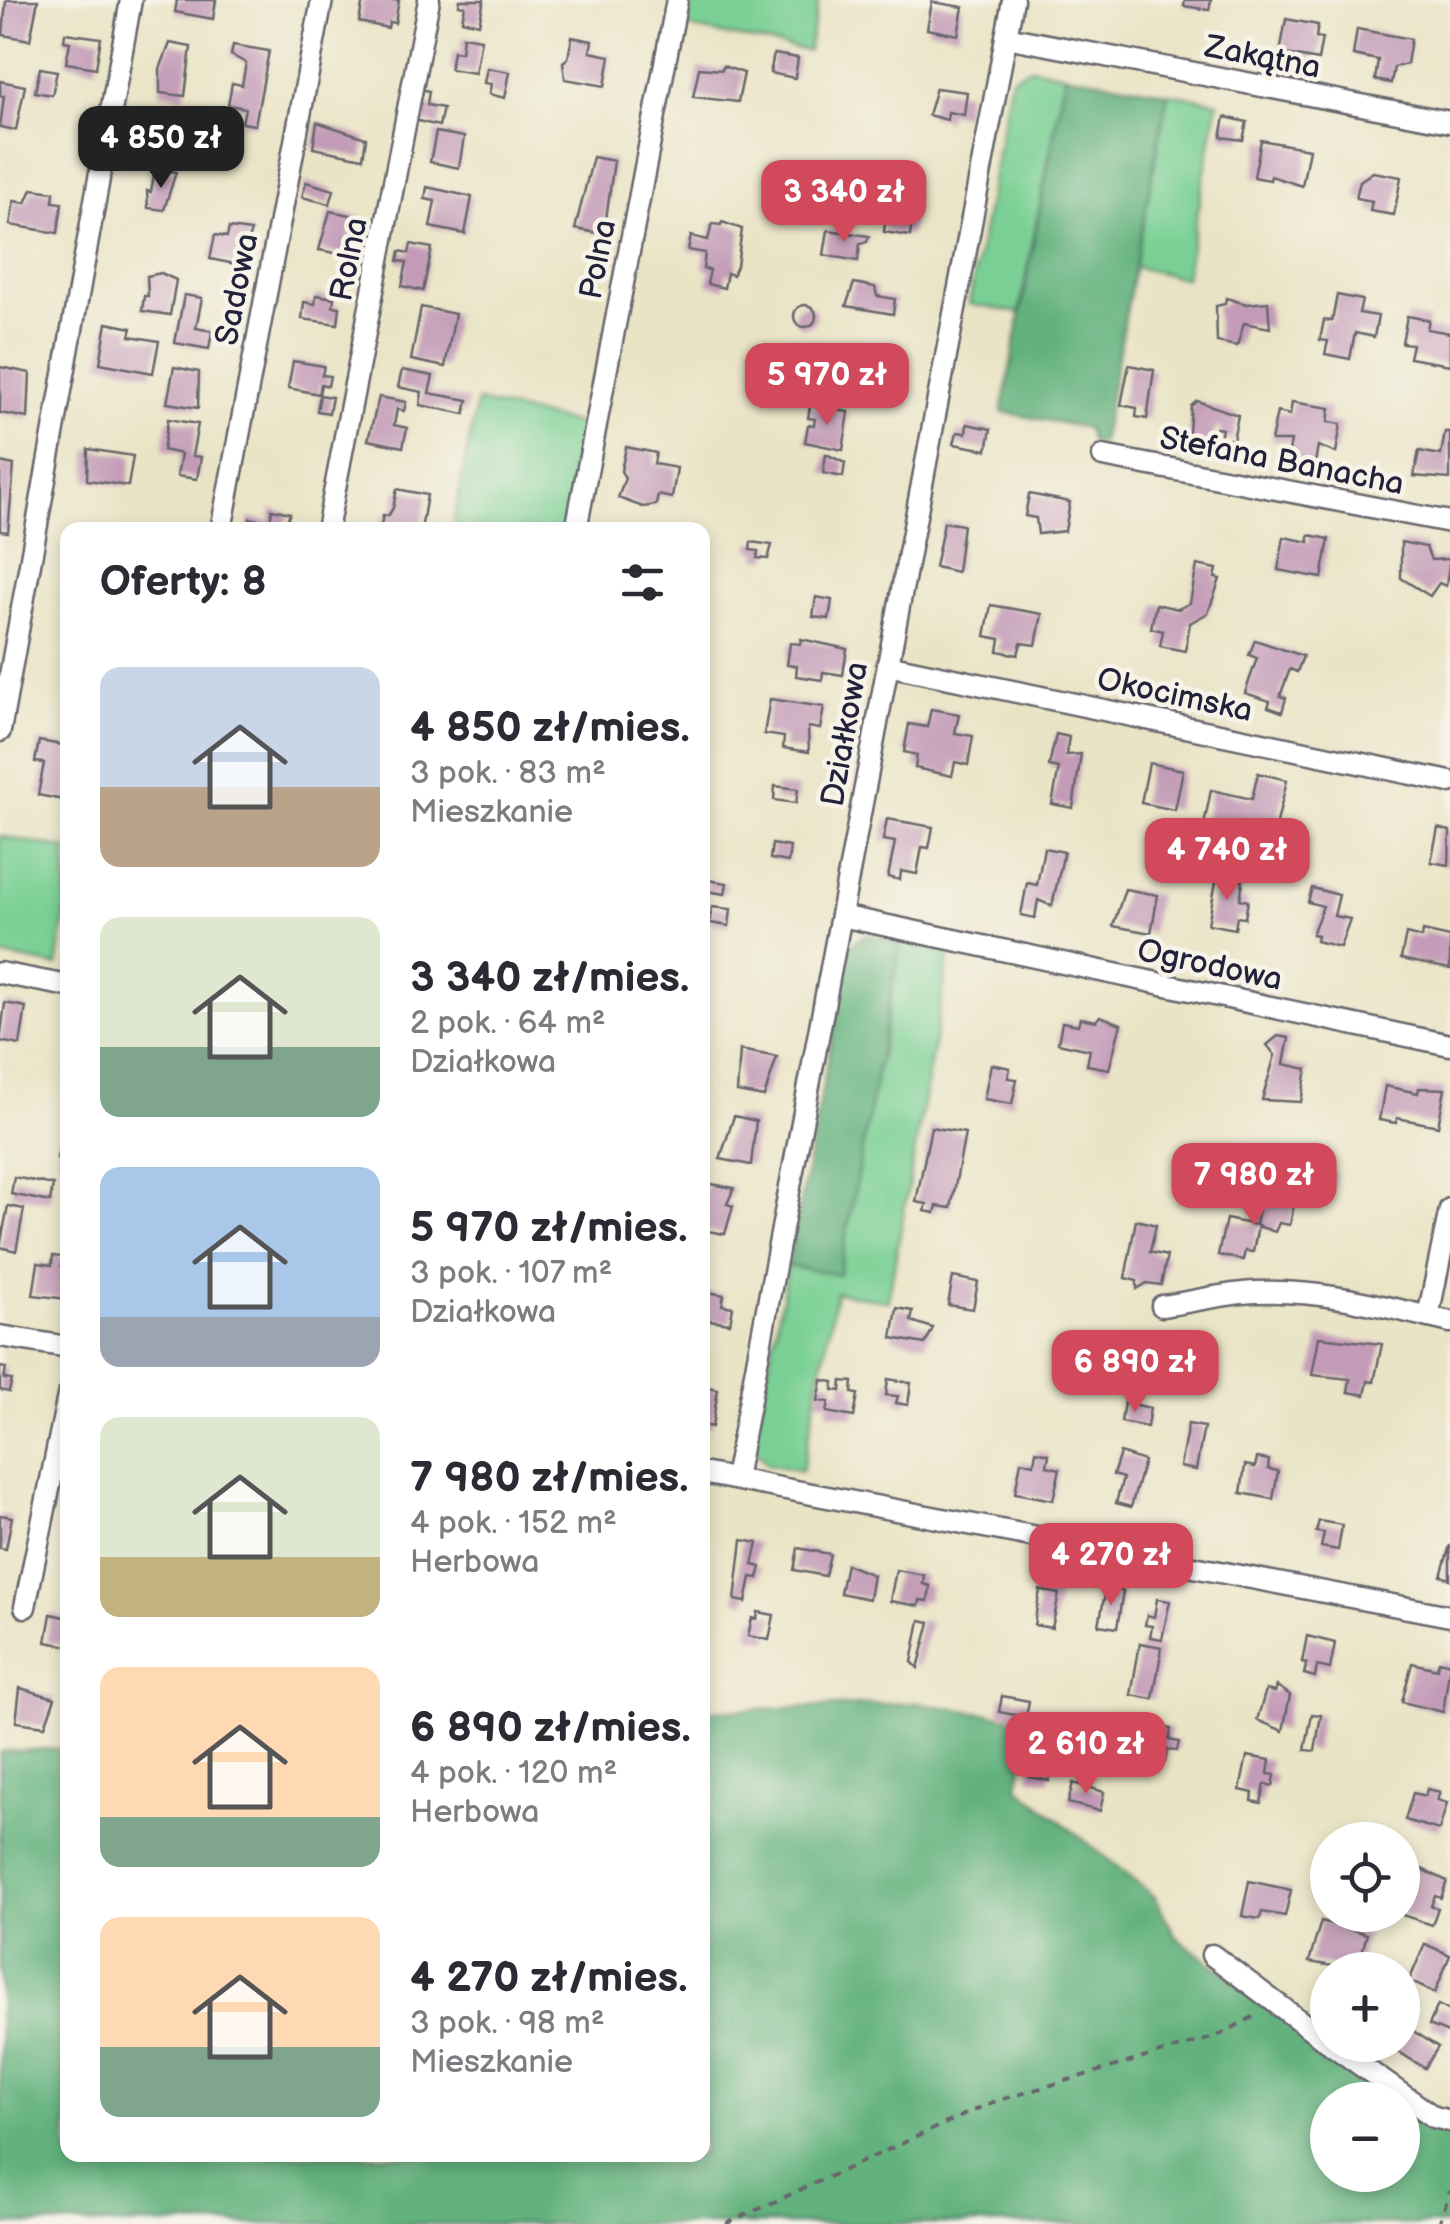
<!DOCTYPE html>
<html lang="pl">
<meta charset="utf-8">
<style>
body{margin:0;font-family:"Balsamiq Sans",sans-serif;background:#f2f2f3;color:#2b2b33;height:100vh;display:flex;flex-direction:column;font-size:38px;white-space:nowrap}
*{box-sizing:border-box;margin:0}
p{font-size:32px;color:#7c7c81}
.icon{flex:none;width:55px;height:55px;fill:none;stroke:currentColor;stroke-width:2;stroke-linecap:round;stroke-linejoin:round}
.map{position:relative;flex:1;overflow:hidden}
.drawer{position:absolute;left:60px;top:522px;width:650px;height:1640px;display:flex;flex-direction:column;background:#fff;border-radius:20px;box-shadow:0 5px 15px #0003}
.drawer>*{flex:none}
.buttons{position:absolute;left:1310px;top:1822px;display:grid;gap:20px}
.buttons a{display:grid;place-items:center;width:110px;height:110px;border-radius:50%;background:#fff;box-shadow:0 5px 15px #0003;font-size:50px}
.price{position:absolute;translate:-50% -85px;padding:0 22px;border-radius:20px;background:#d1495b;color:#fff;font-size:32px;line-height:65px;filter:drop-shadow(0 2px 5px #0008)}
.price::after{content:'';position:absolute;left:50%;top:60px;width:30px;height:22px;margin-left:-15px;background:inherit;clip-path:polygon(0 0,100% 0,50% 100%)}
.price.active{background:#222;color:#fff}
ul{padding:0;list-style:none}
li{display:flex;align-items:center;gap:30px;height:250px;padding:0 40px}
li span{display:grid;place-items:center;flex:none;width:280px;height:200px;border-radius:20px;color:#555}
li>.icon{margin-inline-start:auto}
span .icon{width:120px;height:120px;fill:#fffc;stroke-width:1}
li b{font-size:42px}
h2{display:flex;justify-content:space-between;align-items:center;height:120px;padding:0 40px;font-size:42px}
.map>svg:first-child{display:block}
.green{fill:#7ad094;stroke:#4e7968;stroke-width:2.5}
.forest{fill:#63b27e;stroke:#426a5c;stroke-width:2.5}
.building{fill:#c39bb8}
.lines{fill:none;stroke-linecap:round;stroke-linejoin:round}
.minor-casing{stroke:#68666c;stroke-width:25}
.path{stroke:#68666c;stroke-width:4;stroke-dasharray:8 8;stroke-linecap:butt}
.minor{stroke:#fff;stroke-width:20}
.labels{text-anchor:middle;stroke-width:9;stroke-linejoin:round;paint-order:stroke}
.street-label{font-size:32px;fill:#22223b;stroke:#f7f3e8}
</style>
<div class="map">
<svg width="1450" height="2224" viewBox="0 0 1450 2224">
<rect width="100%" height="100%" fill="#f7f3e8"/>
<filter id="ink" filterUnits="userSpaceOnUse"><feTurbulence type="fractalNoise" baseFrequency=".01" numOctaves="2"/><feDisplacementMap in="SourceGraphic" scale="20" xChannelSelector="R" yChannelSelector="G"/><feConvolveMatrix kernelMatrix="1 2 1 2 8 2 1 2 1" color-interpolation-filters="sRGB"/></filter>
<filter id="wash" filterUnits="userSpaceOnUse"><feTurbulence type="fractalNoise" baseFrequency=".0048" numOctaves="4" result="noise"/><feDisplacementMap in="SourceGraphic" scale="40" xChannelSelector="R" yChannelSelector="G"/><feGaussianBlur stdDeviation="2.25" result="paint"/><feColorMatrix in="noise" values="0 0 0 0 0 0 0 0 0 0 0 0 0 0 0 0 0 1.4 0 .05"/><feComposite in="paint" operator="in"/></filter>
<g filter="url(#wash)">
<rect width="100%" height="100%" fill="#eae4c6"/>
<g class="green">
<polygon points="688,0 819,0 808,51 683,27"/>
<polygon points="1031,67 1065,74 1019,313 969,304 1011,78"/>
<polygon points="1168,93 1218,102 1185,278 1134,267"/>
<polygon points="477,402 584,425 564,530 452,530"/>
<polygon points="0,836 67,849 67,905 57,966 0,955"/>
<polygon points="901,941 950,952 888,1301 836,1292 802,1471 767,1464 753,1445 788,1266 839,1274"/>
</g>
<g class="forest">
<polygon points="1065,74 1168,93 1101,444 1091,443 1087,428 1002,412"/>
<polygon points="866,934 901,941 839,1275 788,1266 850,945"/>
<polygon points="916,1703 1030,1720 1018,1787 1155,1897 1176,1937 1394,2100 1328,2100 1328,2175 1402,2175 1403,2106 1450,2137 1450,2224 0,2224 0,1752 67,1748 68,2155 702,2155 703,1711"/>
</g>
<g id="blocks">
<g class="building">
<polygon points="6,0 38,0 30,40 3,35"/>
<polygon points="177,0 216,0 213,19 175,12"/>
<polygon points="363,0 399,0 395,23 389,22 388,28 359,22"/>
<polygon points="460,0 484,0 479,24 462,20 465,6 459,5"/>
<polygon points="1185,0 1211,0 1209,10 1184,6"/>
<polygon points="932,2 963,7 958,35 927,29"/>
<polygon points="1286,19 1318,25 1316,37 1322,38 1318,60 1280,53"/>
<polygon points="1357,29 1411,39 1407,64 1394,67 1391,83 1375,80 1378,60 1353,55"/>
<polygon points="65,33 101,38 96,68 66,63 70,42 64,41"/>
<polygon points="463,36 481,39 475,73 450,69 453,51 461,52"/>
<polygon points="572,37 592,41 590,52 610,56 605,86 565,79 563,62 568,58"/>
<polygon points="170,43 191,47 185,96 160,93 160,69"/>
<polygon points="233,45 269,51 255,125 242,123 245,108 228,105 232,83 242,85 246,63 231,55"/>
<polygon points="774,54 798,58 795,78 770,73"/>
<polygon points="723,66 744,73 738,102 693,97 699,68 722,70"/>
<polygon points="40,68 57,71 52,95 35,92"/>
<polygon points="487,68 510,72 505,98 489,94 491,84 484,83"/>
<polygon points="0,81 25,86 16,130 0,127 4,96 0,96"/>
<polygon points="936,88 967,92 964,115 948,112 947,120 928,115"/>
<polygon points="420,89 429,91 427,105 443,108 439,126 414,120"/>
<polygon points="1225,117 1247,122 1243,140 1221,137"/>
<polygon points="317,122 366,138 363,158 313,148"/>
<polygon points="436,132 464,137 459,168 430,162"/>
<polygon points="1261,140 1309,149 1302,186 1271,176 1270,180 1254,177"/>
<polygon points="593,157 614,161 604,234 575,229"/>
<polygon points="164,170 176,172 164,210 148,208 147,191 151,192 154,175 163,177"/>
<polygon points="1373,172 1401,177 1394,215 1370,211 1372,201 1356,198 1360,181"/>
<polygon points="306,182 334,190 330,204 302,197"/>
<polygon points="427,187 472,197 465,234 430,227 435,201 425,199"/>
<polygon points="32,189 54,192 53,202 62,203 58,233 10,225 14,201 26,203"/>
<polygon points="887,205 914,209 910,236 884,232"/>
<polygon points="330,211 361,217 358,229 351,228 346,255 319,250"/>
<polygon points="722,222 742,229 737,266 733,275 727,273 724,288 707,284 710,270 703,269 705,253 688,250 691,236 708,240 712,224 721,225"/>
<polygon points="229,228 251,231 240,265 210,259 215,235 227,237"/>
<polygon points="828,230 869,236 867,242 860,244 858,261 824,255"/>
<polygon points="411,244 432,248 423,291 402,286 407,262 398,261 400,251 409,253"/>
<polygon points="161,273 176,280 170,315 142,311 144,296 148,296 147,276"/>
<polygon points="854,283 875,287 877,296 895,299 893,314 846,306"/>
<polygon points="184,295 202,298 196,328 212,331 209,349 175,343"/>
<polygon points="316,295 334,298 333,306 340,307 338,324 302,319 304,302 315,304"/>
<polygon points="1337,295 1362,300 1359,313 1378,316 1374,337 1355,333 1350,359 1325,354 1328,341 1320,340 1324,320 1332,321"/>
<polygon points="1226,298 1246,304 1268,302 1270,328 1244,323 1237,346 1217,342 1216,306 1225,304"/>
<circle cx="805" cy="316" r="11"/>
<polygon points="421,307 455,314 445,367 411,360"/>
<polygon points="1407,316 1429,320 1427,329 1450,333 1450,365 1409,358 1412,344 1402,343"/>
<polygon points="107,323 132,328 130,336 159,341 153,373 100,363"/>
<polygon points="857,356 905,366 903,380 883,377 884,393 842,387 841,357"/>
<polygon points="293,361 324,366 322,375 330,376 328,386 321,384 319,394 288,388"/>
<polygon points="1129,365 1154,370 1147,419 1136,417 1137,408 1121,405"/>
<polygon points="0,367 30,373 28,418 0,413"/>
<polygon points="174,367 199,372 198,408 167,403"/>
<polygon points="402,370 433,376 429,393 468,400 465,414 420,405 422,392 398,387"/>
<polygon points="320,395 332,397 329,413 317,411"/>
<polygon points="379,397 406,402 404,411 397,409 394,425 407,428 403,447 368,440"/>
<polygon points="1197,401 1238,415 1233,440 1220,438 1222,429 1216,428 1209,448 1188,444 1191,406"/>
<polygon points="1292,402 1330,408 1328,422 1341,424 1336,453 1318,446 1314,468 1287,463 1291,441 1271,441 1277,412 1290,415"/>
<polygon points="810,406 849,412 843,450 805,442 808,425 814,425 815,419 808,418"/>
<polygon points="168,419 198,424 192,456 201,457 197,479 177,476 181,454 163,450"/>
<polygon points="967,424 991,429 987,450 954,444 957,432 966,433"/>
<polygon points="1445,432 1450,432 1450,479 1414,476 1419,451 1441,455"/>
<polygon points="626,447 656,453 654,464 677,468 672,498 658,495 656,505 643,507 618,498 625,478 621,471"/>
<polygon points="88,449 133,456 128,486 87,480"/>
<polygon points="826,454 845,463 843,477 823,473"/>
<polygon points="0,462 14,465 8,532 0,531"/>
<polygon points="397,489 427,495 421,530 380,530 383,515 388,516 393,508"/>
<polygon points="1029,494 1070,502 1065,531 1038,534 1036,518 1025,516"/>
<polygon points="272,509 290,513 283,530 248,530 250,518 270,522"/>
<polygon points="944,522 963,525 957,572 935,567"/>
<polygon points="1309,535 1329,539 1322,578 1278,570 1284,537 1309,542"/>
<polygon points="751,542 772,545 768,559 757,558 758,551 750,550"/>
<polygon points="1401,542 1426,547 1431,560 1450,559 1446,586 1439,583 1430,596 1401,578"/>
<polygon points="1197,565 1217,569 1215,578 1220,579 1208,613 1190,623 1185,651 1160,646 1163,631 1151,628 1156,604 1178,609 1190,603"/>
<polygon points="816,597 832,600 829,619 813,617"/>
<polygon points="991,605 1042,614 1036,645 1021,643 1018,655 998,651 1000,639 985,636"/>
<polygon points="801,639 847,649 843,675 823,672 822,680 796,676 797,666 787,665 790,643 800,644"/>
<polygon points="1255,640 1303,656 1297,672 1290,669 1280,696 1286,698 1282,712 1268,707 1270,701 1245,693 1257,658 1249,655"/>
<polygon points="770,699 824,707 820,729 808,727 809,752 783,748 784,737 764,734"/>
<polygon points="931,709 959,714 955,733 973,736 968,765 955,762 952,776 915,768 917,755 904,752 909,724 927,727"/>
<polygon points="1056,734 1069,737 1066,755 1081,754 1073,808 1052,804 1059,768 1049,766"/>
<polygon points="39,741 68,746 68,801 38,795 44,763 35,762"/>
<polygon points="1149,763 1183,770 1175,810 1141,803"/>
<polygon points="1258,773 1287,780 1273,840 1234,831 1235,827 1204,825 1211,790 1252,799"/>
<polygon points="775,786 798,789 796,803 774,800"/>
<polygon points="887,819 933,827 929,848 922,847 917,874 901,871 900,880 888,877 895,842 883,840"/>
<polygon points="1438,828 1450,831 1449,865 1431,862"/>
<polygon points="772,844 790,847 788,862 770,859"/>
<polygon points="1044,848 1064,852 1052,906 1038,900 1035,918 1021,915 1027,883 1037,885"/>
<polygon points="1217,876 1243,881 1240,899 1248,901 1245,918 1237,917 1235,929 1208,924"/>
<polygon points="707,880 727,883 725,894 706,891"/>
<polygon points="1312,888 1339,895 1334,916 1350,919 1340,947 1316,941 1317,935 1312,934 1323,906 1308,902"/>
<polygon points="1125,889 1158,895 1151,933 1113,926"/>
<polygon points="712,907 731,909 729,926 710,923"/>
<polygon points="1423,931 1450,937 1450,969 1401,959 1406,934 1422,938"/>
<polygon points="5,1003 26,1007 20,1045 0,1041"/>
<polygon points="1100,1016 1121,1024 1109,1069 1087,1065 1090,1050 1058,1043 1062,1022 1078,1025 1080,1018 1096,1021"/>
<polygon points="1278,1036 1289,1038 1284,1064 1307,1069 1301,1102 1262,1100 1275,1055 1267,1045"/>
<polygon points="740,1050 777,1057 764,1097 737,1092"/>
<polygon points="991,1064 1010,1068 1008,1078 1017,1079 1012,1104 984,1099"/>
<polygon points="1385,1086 1418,1093 1419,1088 1445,1089 1438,1126 1397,1118 1396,1123 1379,1120"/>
<polygon points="734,1116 756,1121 751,1165 720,1159"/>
<polygon points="931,1127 965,1133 951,1208 937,1206 935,1213 925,1211 927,1204 916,1202"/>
<polygon points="62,1134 68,1136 68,1160 57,1158"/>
<polygon points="1318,1170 1337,1174 1333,1191 1315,1187"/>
<polygon points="14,1177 53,1185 50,1202 11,1194"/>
<polygon points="705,1183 734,1188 727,1204 733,1206 725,1234 702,1230"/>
<polygon points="1261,1197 1294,1204 1290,1225 1279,1223 1275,1232 1258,1226 1253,1252 1245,1251 1243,1260 1218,1255 1226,1219 1256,1225"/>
<polygon points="8,1206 24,1209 16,1251 0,1247"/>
<polygon points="1136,1220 1156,1225 1150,1252 1167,1256 1161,1285 1147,1283 1137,1289 1137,1281 1125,1278"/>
<polygon points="53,1256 63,1257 61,1266 68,1267 68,1299 33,1295 38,1263 52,1265"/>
<polygon points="953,1277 978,1282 973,1309 948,1305"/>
<polygon points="702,1291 724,1295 722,1305 733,1307 730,1323 702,1319"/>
<polygon points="897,1308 913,1311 911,1321 933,1328 925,1344 892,1338"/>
<polygon points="1319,1337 1382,1344 1374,1382 1368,1381 1365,1395 1348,1392 1350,1379 1312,1375"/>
<polygon points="0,1367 6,1368 4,1379 12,1380 9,1392 0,1390"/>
<polygon points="888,1379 911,1383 908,1405 896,1403 898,1396 886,1395"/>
<polygon points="822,1380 834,1382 833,1390 841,1391 842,1381 853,1382 852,1393 858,1394 854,1417 827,1412 829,1402 818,1401"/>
<polygon points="702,1386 718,1389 712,1427 702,1425"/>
<polygon points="1124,1402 1150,1408 1147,1427 1121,1422"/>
<polygon points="1188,1424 1204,1427 1196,1470 1180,1467"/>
<polygon points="1036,1451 1049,1454 1047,1466 1060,1469 1053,1500 1015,1493 1021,1461 1034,1464"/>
<polygon points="1120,1453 1144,1461 1131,1507 1116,1503 1123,1478 1113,1475"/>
<polygon points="1257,1458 1269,1460 1268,1469 1278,1471 1273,1499 1241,1493 1245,1465 1255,1467"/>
<polygon points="0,1515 12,1517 6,1549 0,1548"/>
<polygon points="1319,1521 1342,1525 1338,1550 1321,1547 1324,1533 1316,1532"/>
<polygon points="742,1540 758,1543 753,1565 761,1567 758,1578 751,1577 746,1602 735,1600"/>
<polygon points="1450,1545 1450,1579 1441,1576"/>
<polygon points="798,1548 830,1554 825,1576 794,1570"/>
<polygon points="846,1564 873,1575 869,1599 840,1593"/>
<polygon points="896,1570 924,1575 923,1584 930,1586 928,1601 920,1600 919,1606 890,1601"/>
<polygon points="1106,1588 1123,1591 1117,1628 1099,1625"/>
<polygon points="1040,1590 1059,1594 1052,1628 1034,1625"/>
<polygon points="1157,1599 1170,1601 1162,1639 1150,1637 1152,1626 1145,1625 1147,1615 1154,1617"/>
<polygon points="758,1612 774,1615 769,1640 748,1636 752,1618 757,1619"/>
<polygon points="51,1614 68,1618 68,1646 46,1642"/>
<polygon points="920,1620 930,1622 918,1668 912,1662"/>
<polygon points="1307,1636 1335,1643 1330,1669 1317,1666 1315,1677 1304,1674 1307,1663 1302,1662"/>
<polygon points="1140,1643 1162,1647 1153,1699 1131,1695"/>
<polygon points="1439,1661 1450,1664 1443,1712 1402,1702 1412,1663 1437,1669"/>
<polygon points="1277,1686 1290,1695 1283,1731 1257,1720 1266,1690 1275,1692"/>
<polygon points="20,1688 55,1698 45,1726 16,1722"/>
<polygon points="1002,1696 1029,1701 1026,1717 999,1712"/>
<polygon points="1312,1714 1321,1715 1315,1751 1305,1750"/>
<polygon points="1147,1725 1171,1729 1169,1740 1179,1742 1177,1751 1167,1750 1165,1762 1141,1758"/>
<polygon points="1048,1750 1068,1754 1064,1769 1052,1766 1049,1781 1029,1777 1033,1762 1045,1765"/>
<polygon points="1247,1756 1270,1760 1268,1774 1275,1775 1273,1786 1265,1784 1261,1803 1252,1801 1253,1793 1240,1790"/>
<polygon points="1073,1783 1104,1792 1100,1811 1068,1803"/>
<polygon points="1427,1789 1440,1792 1437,1800 1447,1803 1439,1830 1405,1820 1413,1793 1425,1796"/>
<polygon points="1407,1862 1447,1881 1441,1898 1435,1896 1431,1906 1438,1908 1432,1925 1402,1915"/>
<polygon points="1249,1881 1291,1890 1285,1916 1262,1912 1260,1919 1242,1916"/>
<polygon points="1321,1921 1367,1934 1357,1970 1309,1962"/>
<polygon points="1425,1944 1450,1955 1435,1993 1409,1981"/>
<polygon points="1438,2005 1450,2011 1448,2033 1429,2025"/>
<polygon points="1407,2027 1438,2047 1425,2068 1394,2049 1402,2045"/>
</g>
</g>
</g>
<g filter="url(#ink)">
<use href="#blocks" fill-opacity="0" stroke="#68666c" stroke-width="2.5"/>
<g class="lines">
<defs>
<g id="minor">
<polyline points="1006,37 1450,122"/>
<polyline points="1103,456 1450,522"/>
<polyline points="221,530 322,0"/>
<polyline points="327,530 429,0"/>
<polyline points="576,530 677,0"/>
<polyline points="887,665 1450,782"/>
<polyline points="0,731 131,0"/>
<polyline points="841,916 1450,1045"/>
<polyline points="0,973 68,986"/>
<path d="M1162,1306C1194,1302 1224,1293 1256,1292C1322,1289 1386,1307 1450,1322"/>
<polyline points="1428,1317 1450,1209"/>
<polyline points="0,1336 68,1347"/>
<polyline points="702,1473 1450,1616"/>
<polyline points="735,1479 1013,0"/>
<polyline points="25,1607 68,1396"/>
<polyline points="1212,1955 1328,2042"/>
<polyline points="1332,2045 1434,2117 1450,2121"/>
</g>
</defs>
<use href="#minor" class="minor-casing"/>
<g class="path">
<polyline points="726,2224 990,2103 1215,2037 1259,2014"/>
<polyline points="1439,2224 1450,2191"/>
</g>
<use href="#minor" class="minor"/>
</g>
</g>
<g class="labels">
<g class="street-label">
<text transform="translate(1263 56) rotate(11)" y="11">Zakątna</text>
<text transform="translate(348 259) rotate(-79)" y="11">Rolna</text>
<text transform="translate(597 259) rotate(-79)" y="11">Polna</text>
<text transform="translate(236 289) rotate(-79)" y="11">Sadowa</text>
<text transform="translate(1282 460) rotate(11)" y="11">Stefana Banacha</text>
<text transform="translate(1175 694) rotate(12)" y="11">Okocimska</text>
<text transform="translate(844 734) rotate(-80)" y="11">Działkowa</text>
<text transform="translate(1210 964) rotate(12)" y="11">Ogrodowa</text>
</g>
</g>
</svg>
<div class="buttons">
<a><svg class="icon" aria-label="locate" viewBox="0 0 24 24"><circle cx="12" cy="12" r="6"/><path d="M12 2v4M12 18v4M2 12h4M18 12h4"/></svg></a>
<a>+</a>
<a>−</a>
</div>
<b class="price active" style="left:161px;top:191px">4 850 zł</b>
<b class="price" style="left:844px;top:245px">3 340 zł</b>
<b class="price" style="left:827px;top:428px">5 970 zł</b>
<b class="price" style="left:1227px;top:903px">4 740 zł</b>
<b class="price" style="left:1254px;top:1228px">7 980 zł</b>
<b class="price" style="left:1135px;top:1415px">6 890 zł</b>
<b class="price" style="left:1111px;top:1608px">4 270 zł</b>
<b class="price" style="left:1086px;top:1797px">2 610 zł</b>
<section class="drawer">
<h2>Oferty: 8<svg class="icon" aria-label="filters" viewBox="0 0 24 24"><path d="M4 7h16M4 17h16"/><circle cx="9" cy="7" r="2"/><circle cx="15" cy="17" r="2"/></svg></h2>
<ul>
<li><span style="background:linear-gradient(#c9d6e8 60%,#b9a48a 0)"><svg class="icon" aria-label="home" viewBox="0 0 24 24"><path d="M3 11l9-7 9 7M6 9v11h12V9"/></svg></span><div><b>4 850 zł/mies.</b><p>3 pok. · 83 m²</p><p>Mieszkanie</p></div></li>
<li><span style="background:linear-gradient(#dfe7d0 65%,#7fa58c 0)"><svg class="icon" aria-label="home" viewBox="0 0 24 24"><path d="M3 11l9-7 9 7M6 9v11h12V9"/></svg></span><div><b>3 340 zł/mies.</b><p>2 pok. · 64 m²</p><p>Działkowa</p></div></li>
<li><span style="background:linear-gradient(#a9c7e8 75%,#9aa5b1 0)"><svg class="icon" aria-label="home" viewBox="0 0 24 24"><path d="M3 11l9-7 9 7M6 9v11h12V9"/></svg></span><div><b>5 970 zł/mies.</b><p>3 pok. · 107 m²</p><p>Działkowa</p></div></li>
<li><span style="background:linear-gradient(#dfe7d0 70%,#c2b280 0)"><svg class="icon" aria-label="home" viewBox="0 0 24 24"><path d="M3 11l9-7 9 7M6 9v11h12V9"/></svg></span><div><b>7 980 zł/mies.</b><p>4 pok. · 152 m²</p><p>Herbowa</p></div></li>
<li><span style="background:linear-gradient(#ffd9b3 75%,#7fa58c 0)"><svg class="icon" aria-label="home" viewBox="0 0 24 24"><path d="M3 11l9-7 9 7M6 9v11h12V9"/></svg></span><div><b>6 890 zł/mies.</b><p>4 pok. · 120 m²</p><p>Herbowa</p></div></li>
<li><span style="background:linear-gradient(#ffd9b3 65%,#7fa58c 0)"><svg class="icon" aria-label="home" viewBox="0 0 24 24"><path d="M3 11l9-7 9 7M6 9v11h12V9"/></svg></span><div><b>4 270 zł/mies.</b><p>3 pok. · 98 m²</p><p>Mieszkanie</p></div></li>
</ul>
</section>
</div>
